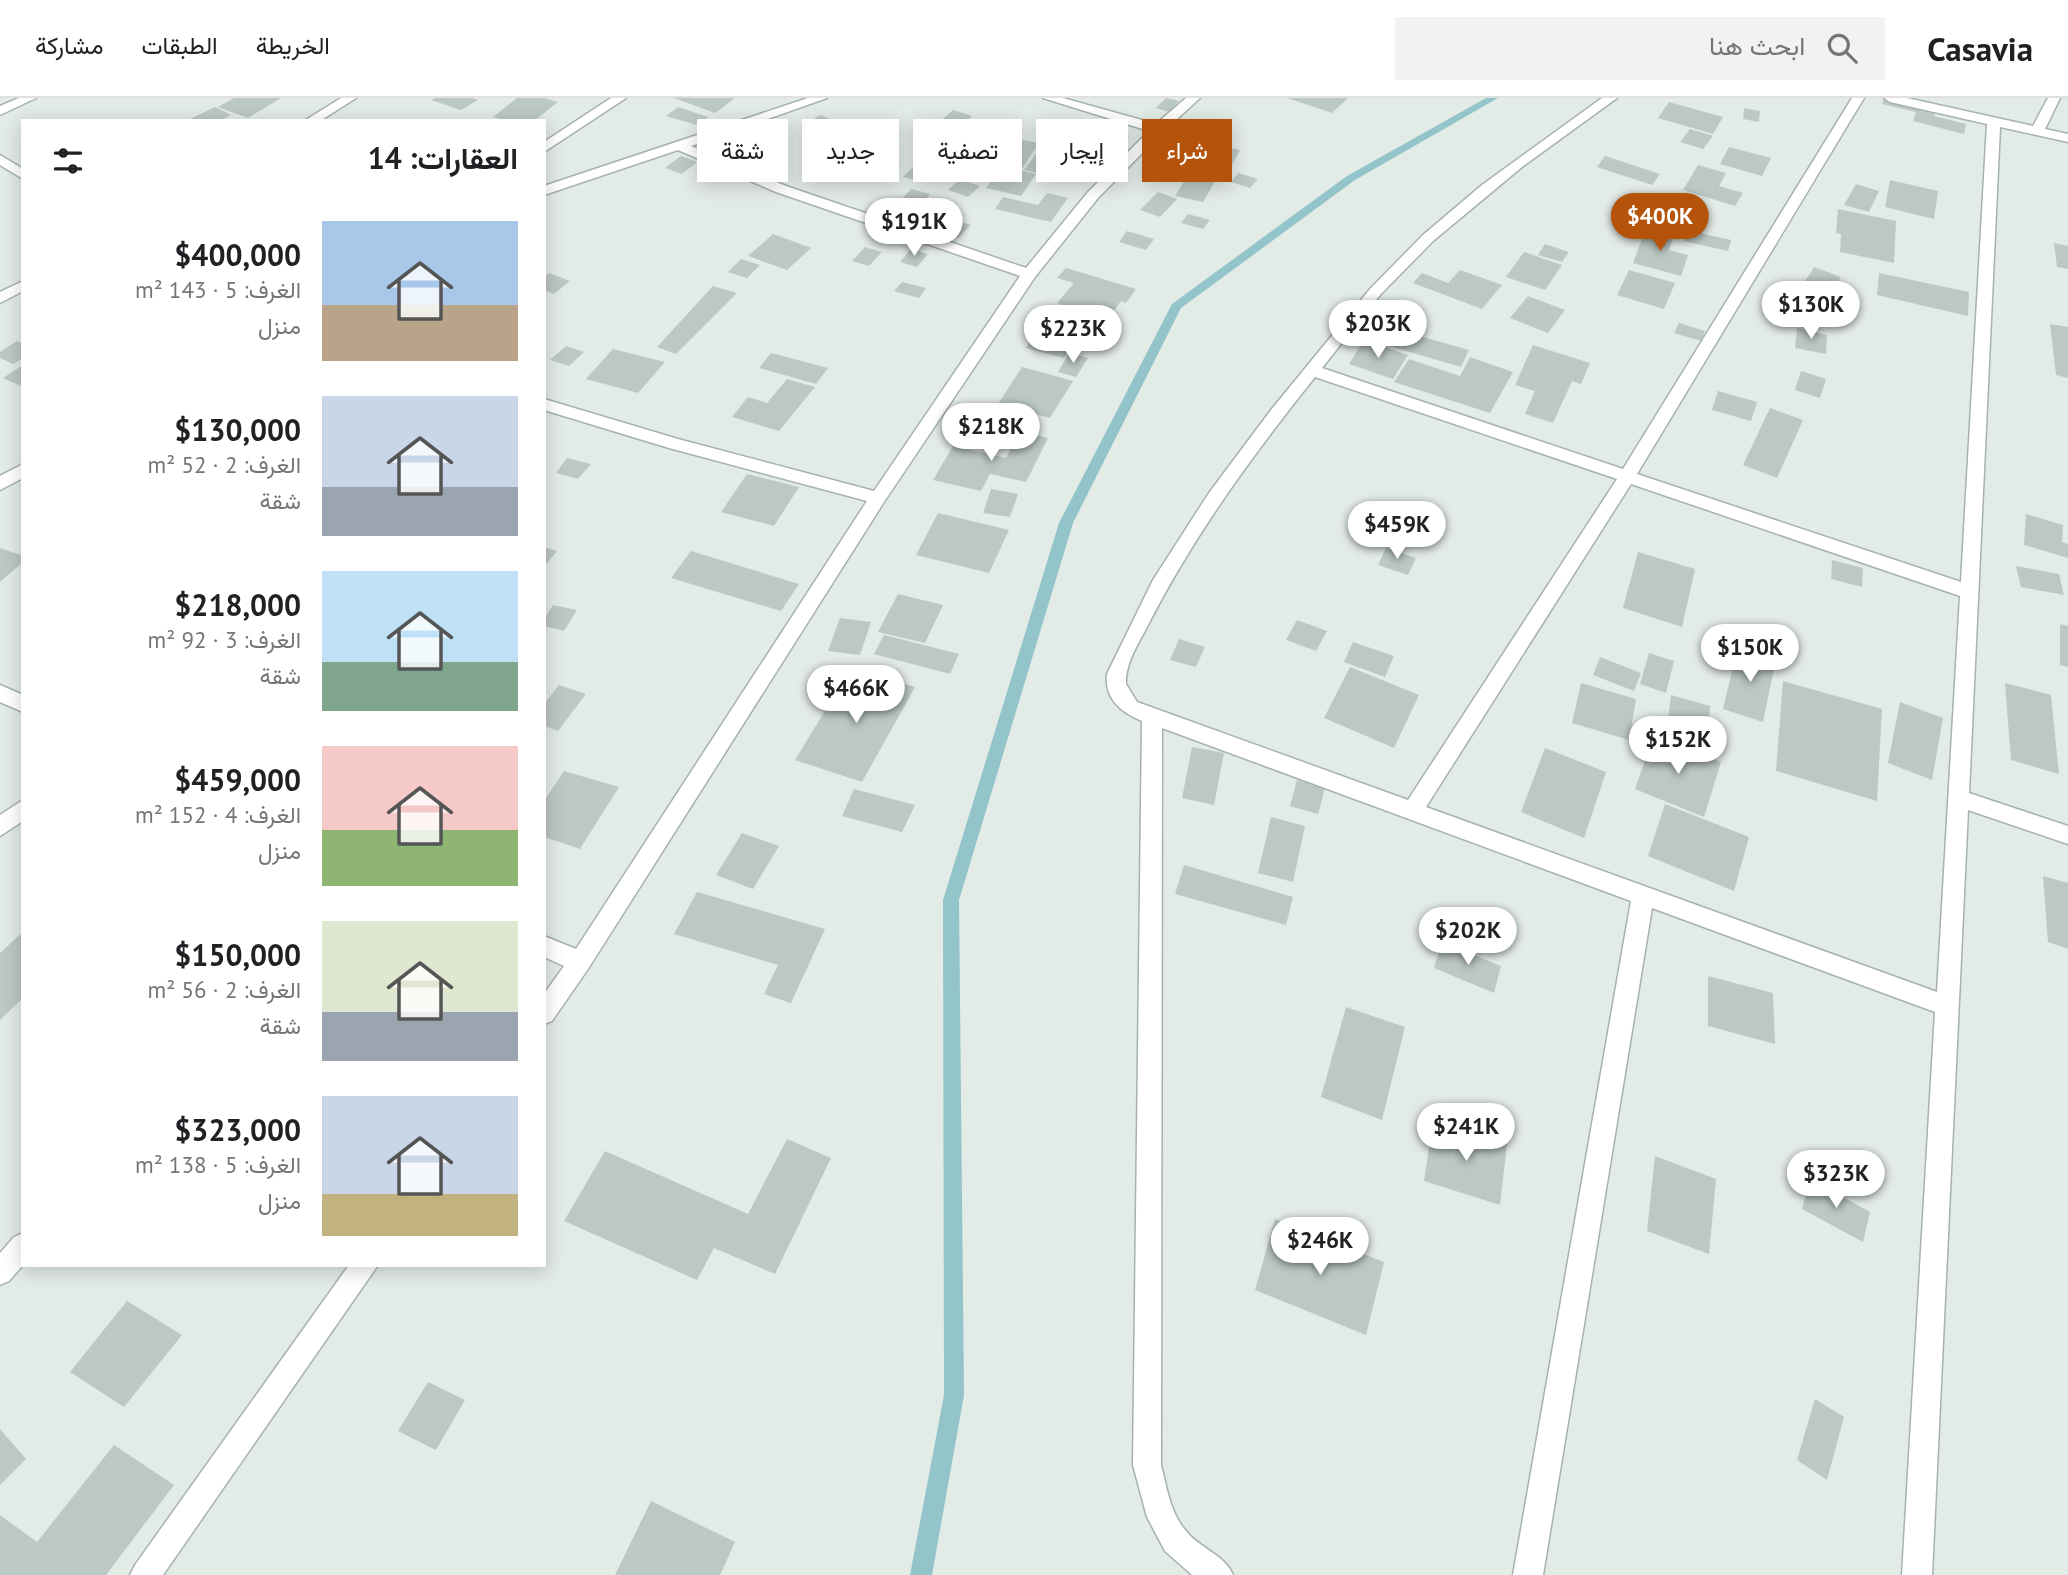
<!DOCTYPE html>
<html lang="ar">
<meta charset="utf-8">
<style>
body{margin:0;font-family:"PT Sans",Vazirmatn,sans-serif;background:#f2f2f2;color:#202124;direction:rtl;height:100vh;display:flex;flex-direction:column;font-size:26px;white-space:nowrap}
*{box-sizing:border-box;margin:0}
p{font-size:23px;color:#757577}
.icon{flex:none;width:38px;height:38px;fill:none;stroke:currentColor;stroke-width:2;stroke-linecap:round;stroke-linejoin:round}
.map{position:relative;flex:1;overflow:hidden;direction:ltr}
.side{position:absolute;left:21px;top:21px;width:525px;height:1148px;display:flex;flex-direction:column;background:#fff;border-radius:0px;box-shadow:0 4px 18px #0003;direction:rtl}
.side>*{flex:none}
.banner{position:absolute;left:567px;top:21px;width:665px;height:63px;direction:rtl;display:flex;gap:14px}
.price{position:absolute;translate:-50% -60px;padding:0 16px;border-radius:24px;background:#fff;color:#222;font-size:23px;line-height:46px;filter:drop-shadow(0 2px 4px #0008)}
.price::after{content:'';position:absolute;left:50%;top:42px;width:21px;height:16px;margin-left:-10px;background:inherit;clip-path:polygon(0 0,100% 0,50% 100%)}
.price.on{background:#b45309;color:#fff}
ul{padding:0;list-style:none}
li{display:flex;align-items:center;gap:21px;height:175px;padding:0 28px}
li span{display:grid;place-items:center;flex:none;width:196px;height:140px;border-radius:0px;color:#555}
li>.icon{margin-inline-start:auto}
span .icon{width:84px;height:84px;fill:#fffc;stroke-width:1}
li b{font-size:30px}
h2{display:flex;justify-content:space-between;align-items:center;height:84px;padding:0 28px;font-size:30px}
.pill{padding:0 24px;border-radius:0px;background:#fff;box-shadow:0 4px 18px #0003;font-size:24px;line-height:63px}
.pill.on{background:#b45309;color:#fff}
header{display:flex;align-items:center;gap:42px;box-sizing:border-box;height:98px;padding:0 35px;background:#fff;border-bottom:2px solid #e0e0e0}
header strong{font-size:33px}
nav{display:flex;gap:38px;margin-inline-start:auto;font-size:24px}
.search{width:490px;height:63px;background:#f2f2f2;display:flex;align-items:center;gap:18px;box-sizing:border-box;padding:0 24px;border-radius:0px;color:#757577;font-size:26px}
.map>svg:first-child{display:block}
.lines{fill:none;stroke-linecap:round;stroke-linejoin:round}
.stream{fill:#92c4c9;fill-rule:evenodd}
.building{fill:#bcc8c3}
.minor-casing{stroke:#a6b2ad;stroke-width:3}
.minor{fill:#fff;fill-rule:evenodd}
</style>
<header>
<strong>Casavia</strong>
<div class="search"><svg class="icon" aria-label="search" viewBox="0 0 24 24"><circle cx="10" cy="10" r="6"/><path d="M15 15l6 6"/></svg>ابحث هنا</div>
<nav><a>الخريطة</a><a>الطبقات</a><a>مشاركة</a></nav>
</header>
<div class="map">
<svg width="2068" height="1477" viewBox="0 0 2068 1477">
<rect width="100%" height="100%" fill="#e3ebe7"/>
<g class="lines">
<polygon class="stream" points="1486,0 1498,0 1355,82 1181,210 1073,425 959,802 964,1297 932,1477 910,1477 944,1297 943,802 1059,425 1172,206 1347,78"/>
</g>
<g class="building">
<polygon points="234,0 281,0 248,20 218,9"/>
<polygon points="435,0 472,0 478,2 461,12 431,2"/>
<polygon points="517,0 544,0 558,4 534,23 507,23 493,19"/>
<polygon points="674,0 735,0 715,15"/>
<polygon points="1166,0 1179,3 1169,14 1156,10"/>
<polygon points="1287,0 1348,0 1332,15"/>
<polygon points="1884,0 1936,10 1934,18 1966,26 1964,36 1913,23 1916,14 1882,6"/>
<polygon points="1669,4 1723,19 1713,36 1658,20"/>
<polygon points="215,9 231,17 219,23 186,23"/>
<polygon points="678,9 708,19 697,27 666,18"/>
<polygon points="1744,10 1760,13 1759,24 1743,21"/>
<polygon points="953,12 972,18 962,27 943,21"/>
<polygon points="821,17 835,24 814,35 801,28"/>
<polygon points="1690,31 1713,38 1703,51 1680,44"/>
<polygon points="983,32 1001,39 986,51 968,44"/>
<polygon points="1092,34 1111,39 1104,47 1084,42"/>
<polygon points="759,41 773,48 746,64 732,57"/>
<polygon points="825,42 856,55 846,63 815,50"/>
<polygon points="1023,42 1039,45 1022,71 1005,68"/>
<polygon points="1046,42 1086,51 1065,81 1024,72"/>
<polygon points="1219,48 1240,52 1232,67 1211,62"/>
<polygon points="1729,49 1771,60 1762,78 1720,66"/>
<polygon points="681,58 697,64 682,76 665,70"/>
<polygon points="1605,58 1660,76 1652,87 1597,69"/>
<polygon points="1206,63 1226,68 1217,80 1197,75"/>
<polygon points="1698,67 1726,75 1719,88 1743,95 1735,108 1683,92"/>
<polygon points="914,68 931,74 921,84 903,79"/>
<polygon points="1019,72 1036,76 1021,98 986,90 994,79 1012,83"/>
<polygon points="1238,75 1258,81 1250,90 1231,84"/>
<polygon points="1188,77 1215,83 1203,104 1175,98"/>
<polygon points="960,81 980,88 968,99 948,92"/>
<polygon points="1890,82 1938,93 1934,121 1885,109"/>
<polygon points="1856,86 1879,93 1869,114 1844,107"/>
<polygon points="911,91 930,96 922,106 902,101"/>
<polygon points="1158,94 1177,101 1160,119 1140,112"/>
<polygon points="1047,95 1068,100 1051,124 995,111 1003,99 1038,107"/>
<polygon points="1672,107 1699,115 1694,125 1666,118"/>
<polygon points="1838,111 1896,123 1894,165 1840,154 1841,136 1836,135"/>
<polygon points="1188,116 1210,122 1203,131 1181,125"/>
<polygon points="955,122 971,127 958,140 942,135"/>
<polygon points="1646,130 1674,137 1669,152 1688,157 1681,178 1633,165"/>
<polygon points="1687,132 1731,142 1728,153 1684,143"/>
<polygon points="1127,133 1154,141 1146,152 1119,144"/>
<polygon points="773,136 811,150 787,172 748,158"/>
<polygon points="2054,145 2068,148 2068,171 2057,169"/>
<polygon points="1545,146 1569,154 1562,164 1538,157"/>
<polygon points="865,149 882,154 869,168 852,163"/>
<polygon points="911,151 928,156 917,169 900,164"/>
<polygon points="1524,154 1562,167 1545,192 1506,179"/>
<polygon points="741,161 760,167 747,180 728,174"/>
<polygon points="1814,169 1841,179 1831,195 1804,185"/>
<polygon points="1066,170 1136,191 1126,205 1121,203 1108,221 1057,205 1074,185 1057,180"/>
<polygon points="1460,172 1502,187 1482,211 1413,185 1422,175 1448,185"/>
<polygon points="1629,172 1675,185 1664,211 1617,197"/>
<polygon points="549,175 570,183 554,196 544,192 544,179"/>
<polygon points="1879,175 1969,194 1968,218 1877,197"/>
<polygon points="902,184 926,190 919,200 894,193"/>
<polygon points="713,188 737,195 676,256 657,249"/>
<polygon points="1528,198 1565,212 1548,235 1510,220"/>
<polygon points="1374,225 1469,252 1461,269 1365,241"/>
<polygon points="1679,225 1705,233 1701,243 1674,235"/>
<polygon points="2050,226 2068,229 2068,280 2056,277"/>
<polygon points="1797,230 1827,237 1826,256 1795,250"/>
<polygon points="1035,236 1072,245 1064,260 1026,250"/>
<polygon points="1364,242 1408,257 1393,281 1349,266"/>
<polygon points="17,243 23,246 23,260 13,266 0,260 0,254"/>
<polygon points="1533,247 1590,265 1581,286 1572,283 1553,325 1525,316 1535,293 1515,287"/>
<polygon points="566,248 584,254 569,268 550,262"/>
<polygon points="613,251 665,264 638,295 586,281"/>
<polygon points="771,255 828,270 816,286 759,270"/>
<polygon points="1069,255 1088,260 1076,279 1058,274"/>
<polygon points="1470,259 1513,274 1490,315 1394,284 1409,261 1460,278"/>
<polygon points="23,267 23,289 3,280"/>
<polygon points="1022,269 1073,283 1050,320 998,306"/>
<polygon points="1801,273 1826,281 1820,300 1795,292"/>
<polygon points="787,281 815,289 779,333 732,319 748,299 767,305"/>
<polygon points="1718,293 1757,304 1751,323 1712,312"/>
<polygon points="1770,310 1803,322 1777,380 1743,367"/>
<polygon points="1020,333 1048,340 1026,384 990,376 981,393 933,382 953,348 1006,360"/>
<polygon points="567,360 591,366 578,381 556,375"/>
<polygon points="747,376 799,389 774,428 721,414"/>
<polygon points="991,391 1018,396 1010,419 983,415"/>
<polygon points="938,415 1009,432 989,475 916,457"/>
<polygon points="2026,416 2063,427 2062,444 2068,446 2068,460 2024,447"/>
<polygon points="544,449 557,453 544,469"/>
<polygon points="0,450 23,458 23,464 0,484"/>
<polygon points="1386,450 1416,460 1408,477 1378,467"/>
<polygon points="691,453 799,486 781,513 671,480"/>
<polygon points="1638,454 1695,471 1682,529 1623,510"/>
<polygon points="1832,462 1863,470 1862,489 1831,481"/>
<polygon points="2016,468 2059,476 2064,497 2021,489"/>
<polygon points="898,496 943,507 925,545 878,534"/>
<polygon points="553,507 577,512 564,533 544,528 544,521"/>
<polygon points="840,520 871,524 860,557 828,553"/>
<polygon points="1297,522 1327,533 1316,553 1286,542"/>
<polygon points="2060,526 2068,528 2068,569 2060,567"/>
<polygon points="884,537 959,556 950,576 874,556"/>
<polygon points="1179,541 1205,549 1196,569 1170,562"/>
<polygon points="1353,544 1394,558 1385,579 1344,564"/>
<polygon points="1738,548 1776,561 1763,624 1723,611"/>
<polygon points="1649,555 1674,563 1666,595 1640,586"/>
<polygon points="1600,559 1641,575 1634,593 1593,577"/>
<polygon points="1350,569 1419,597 1394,650 1324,620"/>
<polygon points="851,570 915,589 862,684 795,662"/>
<polygon points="1783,583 1882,611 1877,703 1776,673"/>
<polygon points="1581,585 1636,601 1629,642 1572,625"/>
<polygon points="2005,585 2051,597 2059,676 2011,662"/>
<polygon points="559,587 586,596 558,633 544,628 544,606"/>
<polygon points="1671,597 1710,608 1706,652 1666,641"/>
<polygon points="1900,604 1943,620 1932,682 1888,665"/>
<polygon points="1654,637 1721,664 1704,719 1635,691"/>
<polygon points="1192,649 1224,655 1214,707 1182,700"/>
<polygon points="1545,650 1606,674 1584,740 1521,714"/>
<polygon points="564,673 619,689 580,751 544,739 544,703"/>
<polygon points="1297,682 1325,690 1318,716 1290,708"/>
<polygon points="854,691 915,707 902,734 842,718"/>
<polygon points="1665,706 1749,739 1734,793 1648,758"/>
<polygon points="1271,719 1305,728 1293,784 1258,775"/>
<polygon points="742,735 779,748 753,791 716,777"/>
<polygon points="1184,767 1293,799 1286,827 1175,796"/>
<polygon points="2043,778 2068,785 2068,851 2048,844"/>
<polygon points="697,794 825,831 791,905 764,896 778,867 674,836"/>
<polygon points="23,834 23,900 0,922 0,855"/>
<polygon points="1442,844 1501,868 1494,895 1434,870"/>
<polygon points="1708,878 1773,895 1775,946 1708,928"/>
<polygon points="1346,909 1405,929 1382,1022 1321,999"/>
<polygon points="1433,1023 1507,1046 1500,1107 1424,1083"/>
<polygon points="787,1041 831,1060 775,1176 714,1150 697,1182 564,1123 605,1053 748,1116"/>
<polygon points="1655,1058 1716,1081 1709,1156 1647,1133"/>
<polygon points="1810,1081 1870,1114 1863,1144 1802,1111"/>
<polygon points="1275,1121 1384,1164 1366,1237 1255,1192"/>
<polygon points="127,1203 182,1237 124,1309 70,1274"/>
<polygon points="428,1284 465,1302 436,1352 398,1333"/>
<polygon points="1815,1301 1844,1319 1827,1382 1797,1362"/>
<polygon points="0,1331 26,1361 0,1387"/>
<polygon points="114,1347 174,1387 106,1477 0,1477 0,1417 37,1444"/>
<polygon points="651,1403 735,1444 720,1477 615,1477"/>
</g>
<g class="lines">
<defs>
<g id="minor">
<polygon points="19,0 36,0 0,17 0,8"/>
<polygon points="341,0 356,0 320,23 304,23"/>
<polygon points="611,0 626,0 544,54 544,44"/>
<polygon points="808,0 827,0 691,48 786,88 1026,170 1088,94 1149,33 1043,0 1063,0 1156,26 1186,0 1200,0 1163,34 1098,100 1035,179 884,404 588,871 552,923 544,926 544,896 564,868 544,859 544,838 576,851 867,403 669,350 544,312 544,301 678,341 874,393 1020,178 776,94 678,52 544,97 544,88"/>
<path d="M1602,0H1617L1522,69L1433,143L1380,197L1322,270L1623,371L1852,0H1864L1637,376L1961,484L1987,26L1890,4L1884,0H1907L2033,28L2048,0H2060L2045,31L2068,36V44L2000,29L1969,695L2068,728V746L1968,712L1932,1477H1902L1935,914L1652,810L1543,1477H1513L1631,803L1162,630L1161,1367C1167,1390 1170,1415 1186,1433C1199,1450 1225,1457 1233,1477H1192L1165,1453L1147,1419L1133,1367L1142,623C1122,615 1104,601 1107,576L1153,482L1209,395L1271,312L1370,191L1423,137L1482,87ZM1315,279L1617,381L1408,702L1137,604L1126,586C1125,565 1139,545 1148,527C1194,437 1252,358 1315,279ZM1631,386L1960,498L1937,894L1426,709Z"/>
<polygon points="0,57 23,71 23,81 0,67"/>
<polygon points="23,183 23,193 0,205 0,194"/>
<polygon points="23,366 23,380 0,392 0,378"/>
<polygon points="0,587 23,597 23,614 0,604"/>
<polygon points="23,702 23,723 0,738 0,717"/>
<polygon points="23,1135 23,1167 9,1183 0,1187 0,1155 14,1139"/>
<polygon points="349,1167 378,1167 163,1477 130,1477 135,1467"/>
</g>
</defs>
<use href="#minor" class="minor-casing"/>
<use href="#minor" class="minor"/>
</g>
</svg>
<b class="price on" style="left:1660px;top:155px">$400K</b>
<b class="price" style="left:914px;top:160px">$191K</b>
<b class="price" style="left:1811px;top:243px">$130K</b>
<b class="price" style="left:1378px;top:262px">$203K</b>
<b class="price" style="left:1073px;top:267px">$223K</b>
<b class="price" style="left:991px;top:365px">$218K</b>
<b class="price" style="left:1397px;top:463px">$459K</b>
<b class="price" style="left:1750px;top:586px">$150K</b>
<b class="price" style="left:856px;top:627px">$466K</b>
<b class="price" style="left:1678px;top:678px">$152K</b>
<b class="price" style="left:1468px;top:869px">$202K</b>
<b class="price" style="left:1466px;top:1065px">$241K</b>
<b class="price" style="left:1836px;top:1112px">$323K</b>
<b class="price" style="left:1320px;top:1179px">$246K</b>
<div class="banner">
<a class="pill on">شراء</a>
<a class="pill">إيجار</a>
<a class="pill">تصفية</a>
<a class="pill">جديد</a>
<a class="pill">شقة</a>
</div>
<section class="side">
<h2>العقارات: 14<svg class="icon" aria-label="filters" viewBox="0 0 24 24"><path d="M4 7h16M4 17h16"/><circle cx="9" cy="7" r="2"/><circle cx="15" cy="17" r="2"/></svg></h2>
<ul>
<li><span style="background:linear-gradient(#a9c7e8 60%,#b9a48a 0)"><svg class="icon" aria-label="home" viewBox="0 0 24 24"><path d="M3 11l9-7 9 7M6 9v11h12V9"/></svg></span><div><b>$400,000</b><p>الغرف: 5 · 143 m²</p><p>منزل</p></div></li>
<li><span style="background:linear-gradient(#c9d6e8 65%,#9aa5b1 0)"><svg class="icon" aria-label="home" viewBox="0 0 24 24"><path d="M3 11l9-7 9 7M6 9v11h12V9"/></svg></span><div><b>$130,000</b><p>الغرف: 2 · 52 m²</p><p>شقة</p></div></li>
<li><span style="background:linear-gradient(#bfe0f5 65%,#7fa58c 0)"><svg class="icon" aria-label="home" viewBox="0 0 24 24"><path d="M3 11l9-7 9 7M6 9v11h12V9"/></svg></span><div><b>$218,000</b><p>الغرف: 3 · 92 m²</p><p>شقة</p></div></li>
<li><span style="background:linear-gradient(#f6c9c9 60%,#8fb573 0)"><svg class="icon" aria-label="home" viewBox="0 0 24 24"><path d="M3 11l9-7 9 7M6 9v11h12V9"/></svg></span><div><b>$459,000</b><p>الغرف: 4 · 152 m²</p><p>منزل</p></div></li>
<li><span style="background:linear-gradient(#dfe7d0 65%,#9aa5b1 0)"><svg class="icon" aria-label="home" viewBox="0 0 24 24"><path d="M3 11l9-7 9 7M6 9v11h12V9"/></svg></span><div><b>$150,000</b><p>الغرف: 2 · 56 m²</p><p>شقة</p></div></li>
<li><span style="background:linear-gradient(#c9d6e8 70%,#c2b280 0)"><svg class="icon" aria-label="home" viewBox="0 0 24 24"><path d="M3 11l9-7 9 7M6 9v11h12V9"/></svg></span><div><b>$323,000</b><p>الغرف: 5 · 138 m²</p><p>منزل</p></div></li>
</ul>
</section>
</div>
